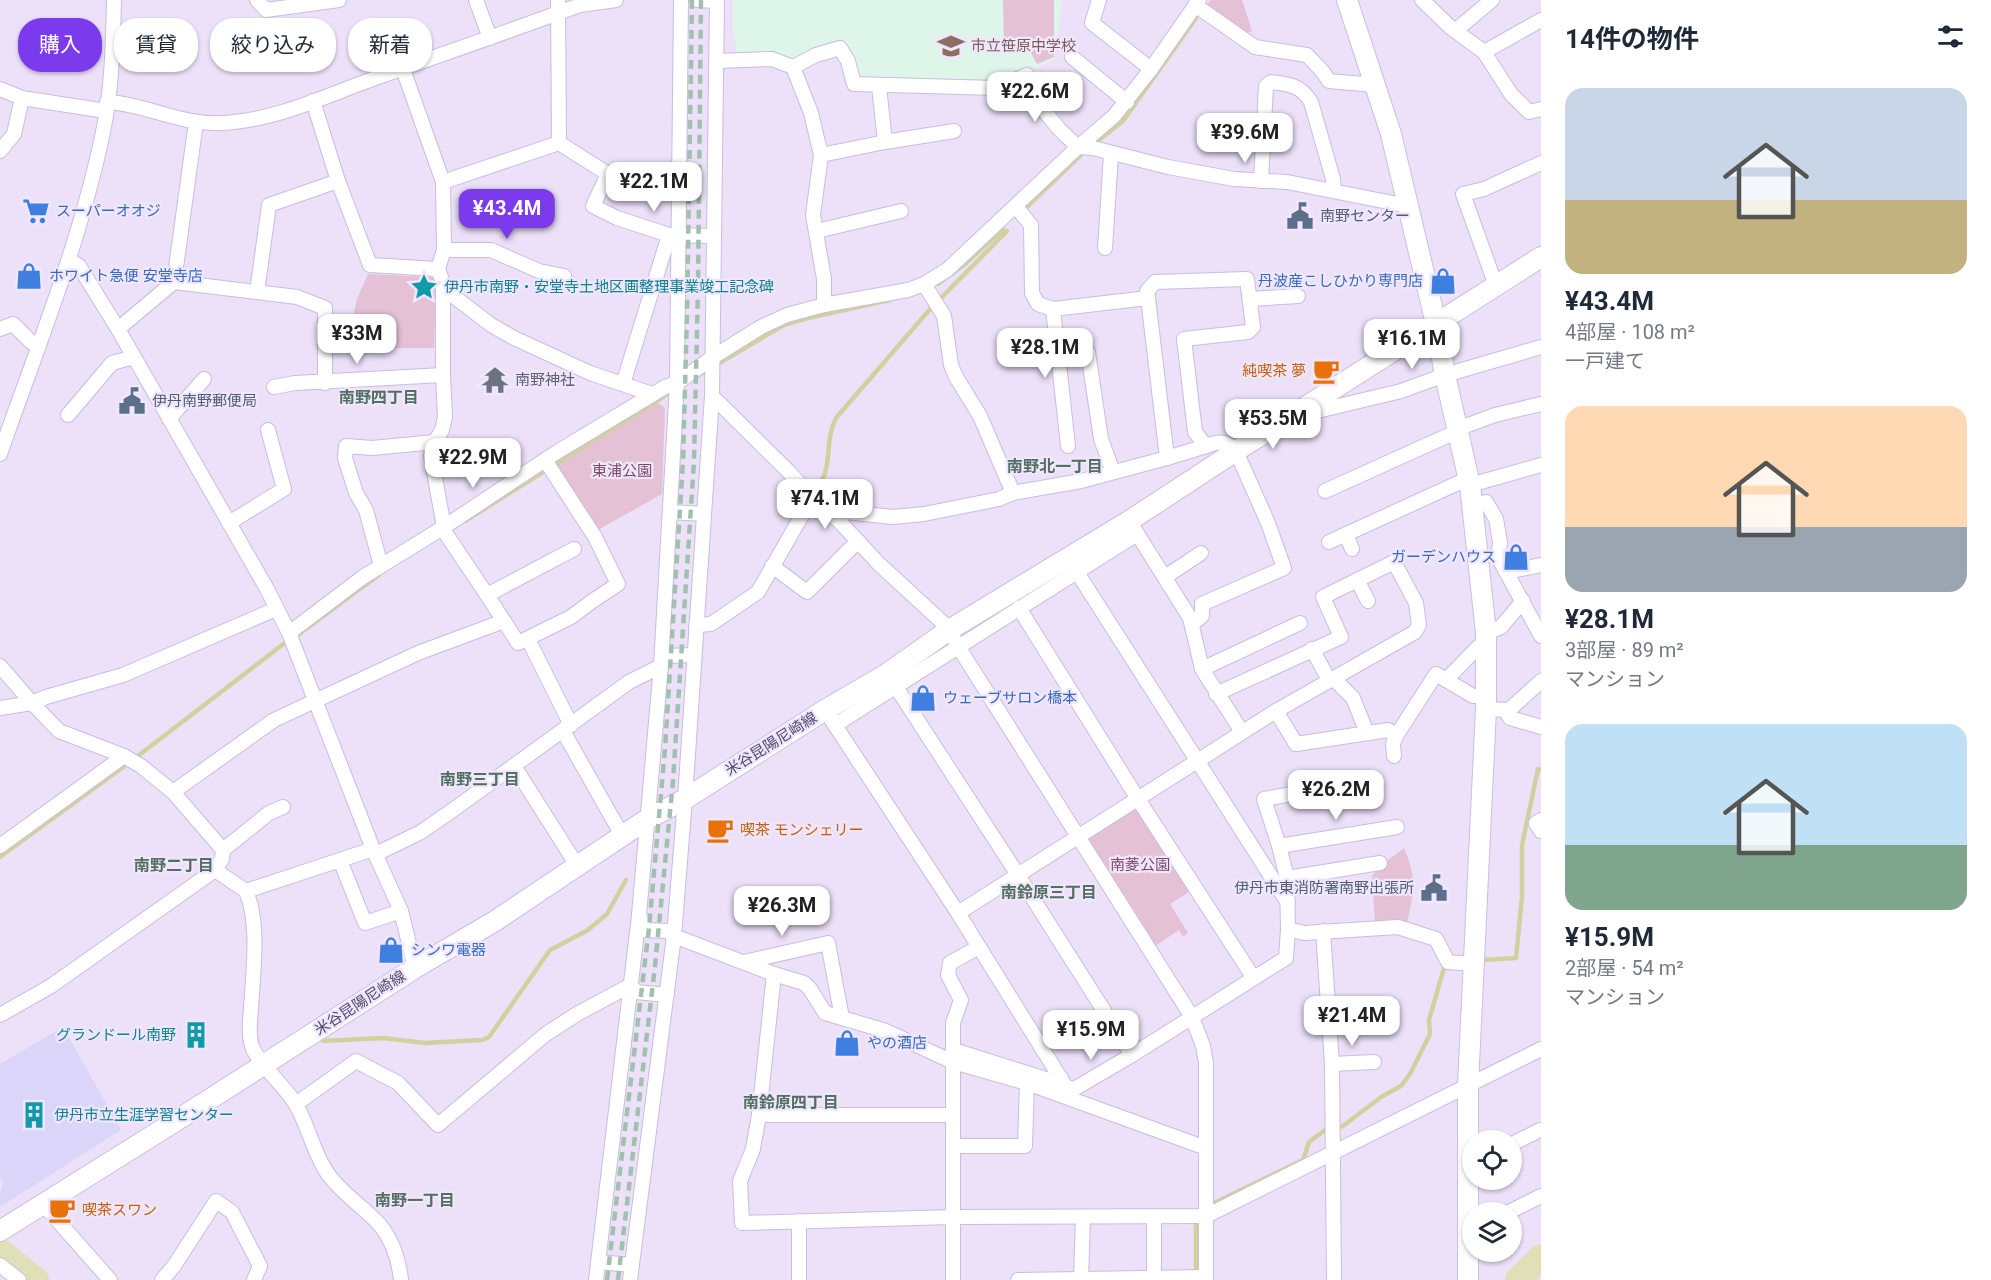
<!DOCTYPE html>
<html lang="ja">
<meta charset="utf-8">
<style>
body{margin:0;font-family:Roboto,"Noto Sans JP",sans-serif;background:#f2f2f3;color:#1f2937;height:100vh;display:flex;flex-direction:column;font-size:22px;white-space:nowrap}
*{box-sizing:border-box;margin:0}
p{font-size:20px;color:#747a83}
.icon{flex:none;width:33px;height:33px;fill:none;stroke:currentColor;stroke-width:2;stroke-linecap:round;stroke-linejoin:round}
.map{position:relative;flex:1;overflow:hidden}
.details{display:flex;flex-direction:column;background:#fff;width:450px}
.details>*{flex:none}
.top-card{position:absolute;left:18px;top:18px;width:570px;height:54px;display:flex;gap:12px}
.controls{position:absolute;left:1462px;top:1130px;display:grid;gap:12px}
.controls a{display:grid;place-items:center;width:60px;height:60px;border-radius:50%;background:#fff;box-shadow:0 2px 4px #0004;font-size:30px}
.price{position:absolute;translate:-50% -51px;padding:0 14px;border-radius:12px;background:#fff;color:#222;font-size:20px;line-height:39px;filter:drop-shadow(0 2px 3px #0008)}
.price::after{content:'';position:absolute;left:50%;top:36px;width:18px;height:14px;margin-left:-9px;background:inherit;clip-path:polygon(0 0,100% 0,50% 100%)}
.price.active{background:#7c3aed;color:#fff}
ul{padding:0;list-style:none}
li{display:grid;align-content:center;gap:12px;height:318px;padding:0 24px}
li span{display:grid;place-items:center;height:186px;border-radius:18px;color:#555}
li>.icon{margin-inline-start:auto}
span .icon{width:108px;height:108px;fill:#fffc;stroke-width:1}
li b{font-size:26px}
h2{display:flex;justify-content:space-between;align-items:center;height:72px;padding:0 24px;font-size:26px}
.chip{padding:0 21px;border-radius:24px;background:#fff;box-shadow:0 2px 4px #0004;font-size:21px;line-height:54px}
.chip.active{background:#7c3aed;color:#fff}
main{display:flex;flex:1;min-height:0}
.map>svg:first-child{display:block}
.commercial{fill:#dbd5f9}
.education{fill:#def5e9}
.green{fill:#e5c1d5}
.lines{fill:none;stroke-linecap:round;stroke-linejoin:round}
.stream{stroke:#d1d19f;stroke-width:4.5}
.river{stroke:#e0e0b8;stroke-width:26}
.street-casing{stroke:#c8bedc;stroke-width:16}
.secondary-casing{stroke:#cabfe2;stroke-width:22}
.street{stroke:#fff;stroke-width:14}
.secondary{stroke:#fff;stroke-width:20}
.rail{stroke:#a2c0ae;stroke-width:4.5;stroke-dasharray:9 6;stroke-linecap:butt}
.labels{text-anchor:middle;stroke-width:4.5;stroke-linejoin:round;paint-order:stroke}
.education-label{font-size:15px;fill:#785e54;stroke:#f0e6fd;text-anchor:start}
.shop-label{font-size:15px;fill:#366cbe;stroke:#f0e6fd;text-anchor:start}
.service-label{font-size:15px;fill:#4e5e75;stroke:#f0e6fd;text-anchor:start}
.culture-label{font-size:15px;fill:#0d838f;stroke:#f0e6fd;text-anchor:start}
.food-label{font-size:15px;fill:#c56008;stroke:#f0e6fd;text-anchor:start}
.worship-label{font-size:15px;fill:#5b616d;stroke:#f0e6fd;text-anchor:start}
.park-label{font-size:15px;fill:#7d4a61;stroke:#f0e6fd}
.street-label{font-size:15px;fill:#524b6d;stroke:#f0e6fd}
.neighbourhood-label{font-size:16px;font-weight:bold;fill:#527061;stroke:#f0e6fd}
</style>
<main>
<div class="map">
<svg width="1541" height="1280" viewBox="0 0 1541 1280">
<rect width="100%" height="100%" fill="#ece1f9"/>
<polygon class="commercial" points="63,1027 121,1130 0,1207 0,1194 4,1179 0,1180 0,1064"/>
<polygon class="education" points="733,0 1062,0 1055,59 1035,69 1030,65 1017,71 1017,76 995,85 856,82 842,42 791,61 776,53 736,56 736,39 733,37"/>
<g class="green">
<polygon points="1003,0 1054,0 1054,57 1037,64 1027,46 1004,47"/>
<polygon points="1211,0 1242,0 1252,31 1243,34 1205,7"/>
<polygon points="368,274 432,277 436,283 434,348 357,348 353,317 357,299"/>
<polygon points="657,402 665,408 662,494 596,531 556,465"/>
<polygon points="1135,807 1140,808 1192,890 1170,904 1188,933 1183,937 1179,930 1155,946 1087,840 1090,835"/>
<path d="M1404,848C1417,877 1414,893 1407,923L1394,921L1375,923L1372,876L1379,867Z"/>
</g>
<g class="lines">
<g class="stream">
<polyline points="1099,140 1123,121 1196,18"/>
<polyline points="1028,206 1081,155"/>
<polyline points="938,284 965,264 1003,229"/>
<polyline points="942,297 1007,231"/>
<polyline points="699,375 784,325 808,318 890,300"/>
<path d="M815,491C835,468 823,443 836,418L931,308"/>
<polyline points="465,521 674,390"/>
<polyline points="299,634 379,575"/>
<polyline points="134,759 286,642"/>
<polyline points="0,857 126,765"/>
<polyline points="1483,960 1516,958 1522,897 1522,845 1538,769 1541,770"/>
<polyline points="323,1041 383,1038 425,1043 482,1040 489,1037 550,950 588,930 607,914 626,880"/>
<polyline points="1211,1208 1214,1203 1303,1160 1309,1142 1325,1130 1343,1126 1381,1097 1401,1086 1410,1074 1430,1034 1429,1020 1444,968 1450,968"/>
<polyline points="1196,1274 1196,1226 1202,1219"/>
</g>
<g class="river">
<polyline points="0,1251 36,1280"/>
<polyline points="1518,1280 1541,1257"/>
</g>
<defs>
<g id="street">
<polyline points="257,0 266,10 339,0"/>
<polyline points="476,0 490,38"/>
<polyline points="697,0 717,1"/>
<polyline points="1099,0 1092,23 1151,69"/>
<polyline points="1422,0 1450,27 1484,52"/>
<polyline points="1195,5 1255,47 1307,55 1323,72 1329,81 1375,85"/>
<polyline points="1541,20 1484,52 1511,94 1529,112 1541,109"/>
<polyline points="1456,30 1492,0"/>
<polyline points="1072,57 1127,102"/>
<polyline points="717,61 772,59 793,67 811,113 821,155"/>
<polyline points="793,67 816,55 840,48 848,61 854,84 996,88 1027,75 1042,108 1059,129 1078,147 1093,148 1168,167 1234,179 1287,182 1408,206"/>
<polyline points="403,69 443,182 444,250 438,269 443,283 443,375 445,417 442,430 435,442 431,456 444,527"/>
<polyline points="879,86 885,142"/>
<polyline points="0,89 22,98 106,111"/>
<polyline points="313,101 338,181"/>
<path d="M107,102C147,104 179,125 222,123C273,121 323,97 370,80C440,55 510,31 580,5L616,0"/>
<polyline points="1042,108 1073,94"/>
<polyline points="559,143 608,174 593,206 617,218 669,235 714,236"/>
<polyline points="0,151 14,134 22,98"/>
<path d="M1261,181L1266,86L1271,82C1288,84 1301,85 1311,102L1333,179L1334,191"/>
<polyline points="443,182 559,143 558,0"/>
<polyline points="817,231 901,211"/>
<polyline points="1105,248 1111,154"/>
<polyline points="444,250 491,250 539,271 564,276"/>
<polyline points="70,260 79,266 118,329 267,589 289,633 373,849 401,911 415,968"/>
<polyline points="174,282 297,297 325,308 325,383"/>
<polyline points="924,284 944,316 951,365 956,377 980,416 1013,493"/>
<polyline points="1496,286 1463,194 1484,189 1541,163"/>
<polyline points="443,288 491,325 514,338 590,373 652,394"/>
<polyline points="257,292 269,205 338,181 370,265 438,269"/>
<path d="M1148,298L1147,291L1155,282L1247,279L1253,327L1248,332L1184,339L1195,432L1206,446C1219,441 1225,440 1236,451L1268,523L1284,568L1202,604V616L1192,624"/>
<polyline points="1250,299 1298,296"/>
<polyline points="824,305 824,279 813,215 821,155 885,142 954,131"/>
<polyline points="1053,309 1068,446"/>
<polyline points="0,329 13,324 31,342 38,346"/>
<polyline points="118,329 174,282 196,122"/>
<polyline points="1088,352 1101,439 1113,472"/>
<polyline points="623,384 669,235"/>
<polyline points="274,387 295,383 443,375"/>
<polyline points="712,396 789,472 814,500 838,520 879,564 943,623 949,630 959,648 1192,1017 1203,1046 1206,1063 1206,1280"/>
<polyline points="68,415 112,363 134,357"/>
<polyline points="1301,415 1401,391 1445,375 1541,347"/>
<polyline points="169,419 204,379"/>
<polyline points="1457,429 1495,415 1541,404"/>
<path d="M0,454C37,348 80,243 103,132C112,89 113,44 114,0"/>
<polyline points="1167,458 1206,446"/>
<polyline points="1470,485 1541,465"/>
<polyline points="1325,491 1458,431"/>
<polyline points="1472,505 1486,502 1496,519 1500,542 1498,557 1541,636"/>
<polyline points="670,512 704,514"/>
<polyline points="838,520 845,512 893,517 924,514 999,499 1013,493 1081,481 1167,458 1148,298 1053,309 1038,304 1032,293 1031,225 1016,207"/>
<polyline points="229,523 284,489 268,430"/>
<polyline points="1133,527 1190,618 1202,669 1242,732"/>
<polyline points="442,528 487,595 574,549"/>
<polyline points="1346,534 1352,549"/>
<polyline points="1329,542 1469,478"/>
<polyline points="1068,558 1288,903"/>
<polyline points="381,566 366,510 356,493 345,458 346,446 372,448 435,442"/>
<polyline points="772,566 807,592 858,541"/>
<polyline points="1506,572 1541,565"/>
<polyline points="1165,577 1201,553"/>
<polyline points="1357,580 1368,601"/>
<polyline points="487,595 518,643 571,617 591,602 618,584 595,537 545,460"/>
<polyline points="1019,608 1138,799 1253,977"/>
<polyline points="696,625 711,624 758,592 805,510 814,500"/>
<polyline points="289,633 363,577 444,527 557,452 665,387 677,383 713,357 761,327 787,315 824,305 908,290 924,284 947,270 1078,147 1114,116 1151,69 1199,0"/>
<polyline points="1486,633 1501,627 1523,601"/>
<polyline points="528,639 571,725"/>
<polyline points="1312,649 1329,680"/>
<polyline points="0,666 32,703 59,731 124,756 141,766 173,792 223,850"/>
<polyline points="1202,669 1300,623"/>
<polyline points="885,675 896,687 1018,875 1132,1055"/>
<polyline points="1333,678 1353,698 1367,733"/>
<polyline points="1446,680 1478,647 1486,646"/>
<polyline points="0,708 32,703 46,697 123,675 276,609"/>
<polyline points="1486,709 1509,710 1541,681"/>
<polyline points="825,710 958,913 1066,1087 1074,1089 1132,1055 1286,958 1288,929 1304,933 1398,927 1436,939 1448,962 1474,964"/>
<polyline points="1505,710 1510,718 1541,727"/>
<polyline points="1276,711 1296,744 1388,730 1396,736"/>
<polyline points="835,725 1137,534"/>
<polyline points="563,731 623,837"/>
<polyline points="1394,756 1393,744 1396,736 1436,674 1473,696 1486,696"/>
<polyline points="514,766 578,867"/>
<polyline points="173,792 274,720 418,653 504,621"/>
<polyline points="1541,820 1536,823 1541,831"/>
<polyline points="0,846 124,756"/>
<polyline points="1279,846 1397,827"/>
<polyline points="376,854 421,832 457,807 629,682 661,666 666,656 694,655"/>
<polyline points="340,860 373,849"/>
<polyline points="215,870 222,859 223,850 269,813 283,807"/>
<polyline points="1287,878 1380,863"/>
<path d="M246,891C260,924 253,972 251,1008C250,1021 248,1037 253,1049C263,1069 284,1085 295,1103C309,1126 313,1153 328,1174C342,1194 364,1207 380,1225C392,1240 399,1261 401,1280"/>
<polyline points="958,913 1276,711 1415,632 1419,625 1416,603 1394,562 1323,597 1341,637 1216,694"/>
<polyline points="640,917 644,930 668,931 674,936 774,974 804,983 810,989 825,1013 886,1031 953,1062 1027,1083 1206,1148"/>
<polyline points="1288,929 1287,878 1279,846 1264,799 1364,781"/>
<polyline points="1323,931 1332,1064 1334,1280"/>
<polyline points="744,962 828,943 842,1018"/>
<polyline points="774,974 759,1115 753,1149 740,1181 742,1223 953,1217 1206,1216 1541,1049"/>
<polyline points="0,1015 51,986 215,870 246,891 340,860 365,923 401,911"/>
<polyline points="953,1053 960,1052 1055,1082 1061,1078"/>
<polyline points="1332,1064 1374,1062"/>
<polyline points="296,1104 356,1061 398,1083 438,1125 546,1034 577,1014 631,985 636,992 667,995"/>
<polyline points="759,1115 952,1115"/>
<polyline points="1512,1144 1540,1130"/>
<polyline points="953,1146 1025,1146 1027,1083"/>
<polyline points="42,1203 110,1280"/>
<polyline points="1509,1212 1541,1196"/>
<polyline points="1154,1217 1154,1277"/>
<polyline points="598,1262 632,1265"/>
<polyline points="0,1265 19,1280"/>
<polyline points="162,1280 174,1266 216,1201 232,1212 260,1266 254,1280"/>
<polyline points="596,1280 639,915 661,666 677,383 681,0"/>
<polyline points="630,1280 674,936 685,799 712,396 717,0"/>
<polyline points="799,1280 799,1221"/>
<polyline points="953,1280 953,1023 961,1000 948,975 950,963 979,947"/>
<polyline points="1018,1280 1206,1277"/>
<polyline points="1081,1280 1083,1217"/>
</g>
<g id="secondary">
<polyline points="1347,0 1391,134 1436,324 1445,375 1470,485 1486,633 1486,709 1468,1085 1468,1280"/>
<polyline points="0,1231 171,1124 415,968 495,921 646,820 685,799 825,710 885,675 949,630 1129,521 1236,451 1541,257"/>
</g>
</defs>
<use href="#street" class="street-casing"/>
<use href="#secondary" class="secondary-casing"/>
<use href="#street" class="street"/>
<use href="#secondary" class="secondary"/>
<g class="rail">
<polyline points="607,1280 649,928 665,749 683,461 687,314 692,0"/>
<polyline points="618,1280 655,966 673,781 694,461 698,287 701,0"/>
</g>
</g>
<defs>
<symbol id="school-bare" viewBox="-9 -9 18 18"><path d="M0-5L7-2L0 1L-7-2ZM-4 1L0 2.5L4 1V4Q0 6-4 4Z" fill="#8d6e63" stroke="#f0e6fd" stroke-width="2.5" paint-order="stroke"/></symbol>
<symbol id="supermarket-bare" viewBox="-9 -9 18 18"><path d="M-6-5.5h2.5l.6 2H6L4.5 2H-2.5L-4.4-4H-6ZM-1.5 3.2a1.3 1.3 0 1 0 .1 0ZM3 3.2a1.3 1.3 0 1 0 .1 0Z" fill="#3f7fe0" stroke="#f0e6fd" stroke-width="2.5" paint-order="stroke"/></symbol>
<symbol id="civic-bare" viewBox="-9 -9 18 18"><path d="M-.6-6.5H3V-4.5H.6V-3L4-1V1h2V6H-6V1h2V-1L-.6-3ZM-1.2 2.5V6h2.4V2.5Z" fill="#5c6f8a" stroke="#f0e6fd" stroke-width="2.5" paint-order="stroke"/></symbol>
<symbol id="shop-bare" viewBox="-9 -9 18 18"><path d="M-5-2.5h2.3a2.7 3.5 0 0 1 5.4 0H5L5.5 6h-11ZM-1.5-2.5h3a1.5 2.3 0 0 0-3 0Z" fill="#3f7fe0" stroke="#f0e6fd" stroke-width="2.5" paint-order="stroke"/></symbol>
<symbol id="sight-bare" viewBox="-9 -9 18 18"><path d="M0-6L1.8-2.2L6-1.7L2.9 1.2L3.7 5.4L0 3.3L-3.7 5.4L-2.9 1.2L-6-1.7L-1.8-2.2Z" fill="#0f9aa8" stroke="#f0e6fd" stroke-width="2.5" paint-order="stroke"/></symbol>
<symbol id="cafe-bare" viewBox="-9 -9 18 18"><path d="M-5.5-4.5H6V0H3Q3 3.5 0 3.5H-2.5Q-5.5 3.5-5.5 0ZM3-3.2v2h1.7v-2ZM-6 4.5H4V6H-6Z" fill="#e8710a" stroke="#f0e6fd" stroke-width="2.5" paint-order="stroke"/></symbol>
<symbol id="temple-bare" viewBox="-9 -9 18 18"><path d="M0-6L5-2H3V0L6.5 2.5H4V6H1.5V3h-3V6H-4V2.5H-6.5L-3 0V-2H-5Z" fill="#6b7280" stroke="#f0e6fd" stroke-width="2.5" paint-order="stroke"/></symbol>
<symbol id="building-bare" viewBox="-9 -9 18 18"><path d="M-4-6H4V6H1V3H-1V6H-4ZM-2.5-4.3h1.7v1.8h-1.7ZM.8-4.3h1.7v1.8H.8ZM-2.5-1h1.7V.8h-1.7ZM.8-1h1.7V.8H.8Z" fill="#0f9aa8" stroke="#f0e6fd" stroke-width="2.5" paint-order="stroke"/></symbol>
</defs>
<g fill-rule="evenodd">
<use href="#school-bare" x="932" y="27" width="38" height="38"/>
<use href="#supermarket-bare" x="17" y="192" width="38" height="38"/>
<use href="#civic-bare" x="1281" y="197" width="38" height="38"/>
<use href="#shop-bare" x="10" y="257" width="38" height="38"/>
<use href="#shop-bare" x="1424" y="262" width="38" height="38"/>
<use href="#sight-bare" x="405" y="268" width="38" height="38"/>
<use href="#cafe-bare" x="1307" y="352" width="38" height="38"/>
<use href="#temple-bare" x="476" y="361" width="38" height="38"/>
<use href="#civic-bare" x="113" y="382" width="38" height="38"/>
<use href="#shop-bare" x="1497" y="538" width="38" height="38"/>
<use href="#shop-bare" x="904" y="679" width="38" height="38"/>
<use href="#cafe-bare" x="701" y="811" width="38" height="38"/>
<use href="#civic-bare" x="1415" y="869" width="38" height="38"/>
<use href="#shop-bare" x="372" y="931" width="38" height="38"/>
<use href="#building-bare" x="177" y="1016" width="38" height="38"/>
<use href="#shop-bare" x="828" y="1024" width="38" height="38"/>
<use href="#building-bare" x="15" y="1096" width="38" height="38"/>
<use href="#cafe-bare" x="43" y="1191" width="38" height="38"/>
</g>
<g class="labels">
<g class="education-label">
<text x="971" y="51">市立笹原中学校</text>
</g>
<g class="shop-label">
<text x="56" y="216">スーパーオオジ</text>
<text x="49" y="281">ホワイト急便 安堂寺店</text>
<text x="1423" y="286" text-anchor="end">丹波産こしひかり専門店</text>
<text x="1496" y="562" text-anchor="end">ガーデンハウス</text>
<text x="943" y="703">ウェーブサロン橋本</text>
<text x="411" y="955">シンワ電器</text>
<text x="867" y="1048">やの酒店</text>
</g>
<g class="service-label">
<text x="1320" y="221">南野センター</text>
<text x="152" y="406">伊丹南野郵便局</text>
<text x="1414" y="893" text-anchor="end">伊丹市東消防署南野出張所</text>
</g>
<g class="culture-label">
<text x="444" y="292">伊丹市南野・安堂寺土地区画整理事業竣工記念碑</text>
<text x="176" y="1040" text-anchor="end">グランドール南野</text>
<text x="54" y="1120">伊丹市立生涯学習センター</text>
</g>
<g class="food-label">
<text x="1306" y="376" text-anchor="end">純喫茶 夢</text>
<text x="740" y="835">喫茶 モンシェリー</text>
<text x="82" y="1215">喫茶スワン</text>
</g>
<g class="worship-label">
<text x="515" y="385">南野神社</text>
</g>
<g class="park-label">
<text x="622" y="476">東浦公園</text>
<text x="1140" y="870">南菱公園</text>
</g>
<g class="street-label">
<text transform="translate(771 744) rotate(-32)" y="5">米谷昆陽尼崎線</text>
<text transform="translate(360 1003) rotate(-33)" y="5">米谷昆陽尼崎線</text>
</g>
<g class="neighbourhood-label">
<text x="379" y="403">南野四丁目</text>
<text x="1055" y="472">南野北一丁目</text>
<text x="480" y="785">南野三丁目</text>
<text x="174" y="871">南野二丁目</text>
<text x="1049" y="898">南鈴原三丁目</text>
<text x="791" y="1108">南鈴原四丁目</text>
<text x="415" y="1206">南野一丁目</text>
</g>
</g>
</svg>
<div class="controls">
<a><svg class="icon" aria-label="locate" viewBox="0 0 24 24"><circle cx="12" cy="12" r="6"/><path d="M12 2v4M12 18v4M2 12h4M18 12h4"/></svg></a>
<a><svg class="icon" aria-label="layers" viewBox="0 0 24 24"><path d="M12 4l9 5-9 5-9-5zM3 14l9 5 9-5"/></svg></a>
</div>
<b class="price" style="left:1035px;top:123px">¥22.6M</b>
<b class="price" style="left:1245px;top:164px">¥39.6M</b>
<b class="price" style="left:654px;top:213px">¥22.1M</b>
<b class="price active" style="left:507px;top:240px">¥43.4M</b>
<b class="price" style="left:357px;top:365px">¥33M</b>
<b class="price" style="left:1412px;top:370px">¥16.1M</b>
<b class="price" style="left:1045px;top:379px">¥28.1M</b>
<b class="price" style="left:1273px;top:450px">¥53.5M</b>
<b class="price" style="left:473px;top:489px">¥22.9M</b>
<b class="price" style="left:825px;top:530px">¥74.1M</b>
<b class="price" style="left:1336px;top:821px">¥26.2M</b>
<b class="price" style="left:782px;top:937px">¥26.3M</b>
<b class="price" style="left:1352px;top:1047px">¥21.4M</b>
<b class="price" style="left:1091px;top:1061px">¥15.9M</b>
<div class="top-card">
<a class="chip active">購入</a>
<a class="chip">賃貸</a>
<a class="chip">絞り込み</a>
<a class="chip">新着</a>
</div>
</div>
<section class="details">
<h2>14件の物件<svg class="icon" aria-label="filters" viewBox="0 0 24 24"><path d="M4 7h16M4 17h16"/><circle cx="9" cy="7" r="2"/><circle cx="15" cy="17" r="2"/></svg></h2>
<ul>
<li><span style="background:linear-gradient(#c9d6e8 60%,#c2b280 0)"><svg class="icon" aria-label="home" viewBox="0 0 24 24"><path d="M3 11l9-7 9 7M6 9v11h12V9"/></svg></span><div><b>¥43.4M</b><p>4部屋 · 108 m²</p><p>一戸建て</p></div></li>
<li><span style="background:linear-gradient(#ffd9b3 65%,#9aa5b1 0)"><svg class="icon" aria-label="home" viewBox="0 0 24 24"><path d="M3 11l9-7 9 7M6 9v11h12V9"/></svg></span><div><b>¥28.1M</b><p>3部屋 · 89 m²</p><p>マンション</p></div></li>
<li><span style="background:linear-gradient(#bfe0f5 65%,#7fa58c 0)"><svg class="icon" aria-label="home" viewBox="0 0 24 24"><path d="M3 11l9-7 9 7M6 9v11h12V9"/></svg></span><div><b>¥15.9M</b><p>2部屋 · 54 m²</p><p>マンション</p></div></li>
</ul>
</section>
</main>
